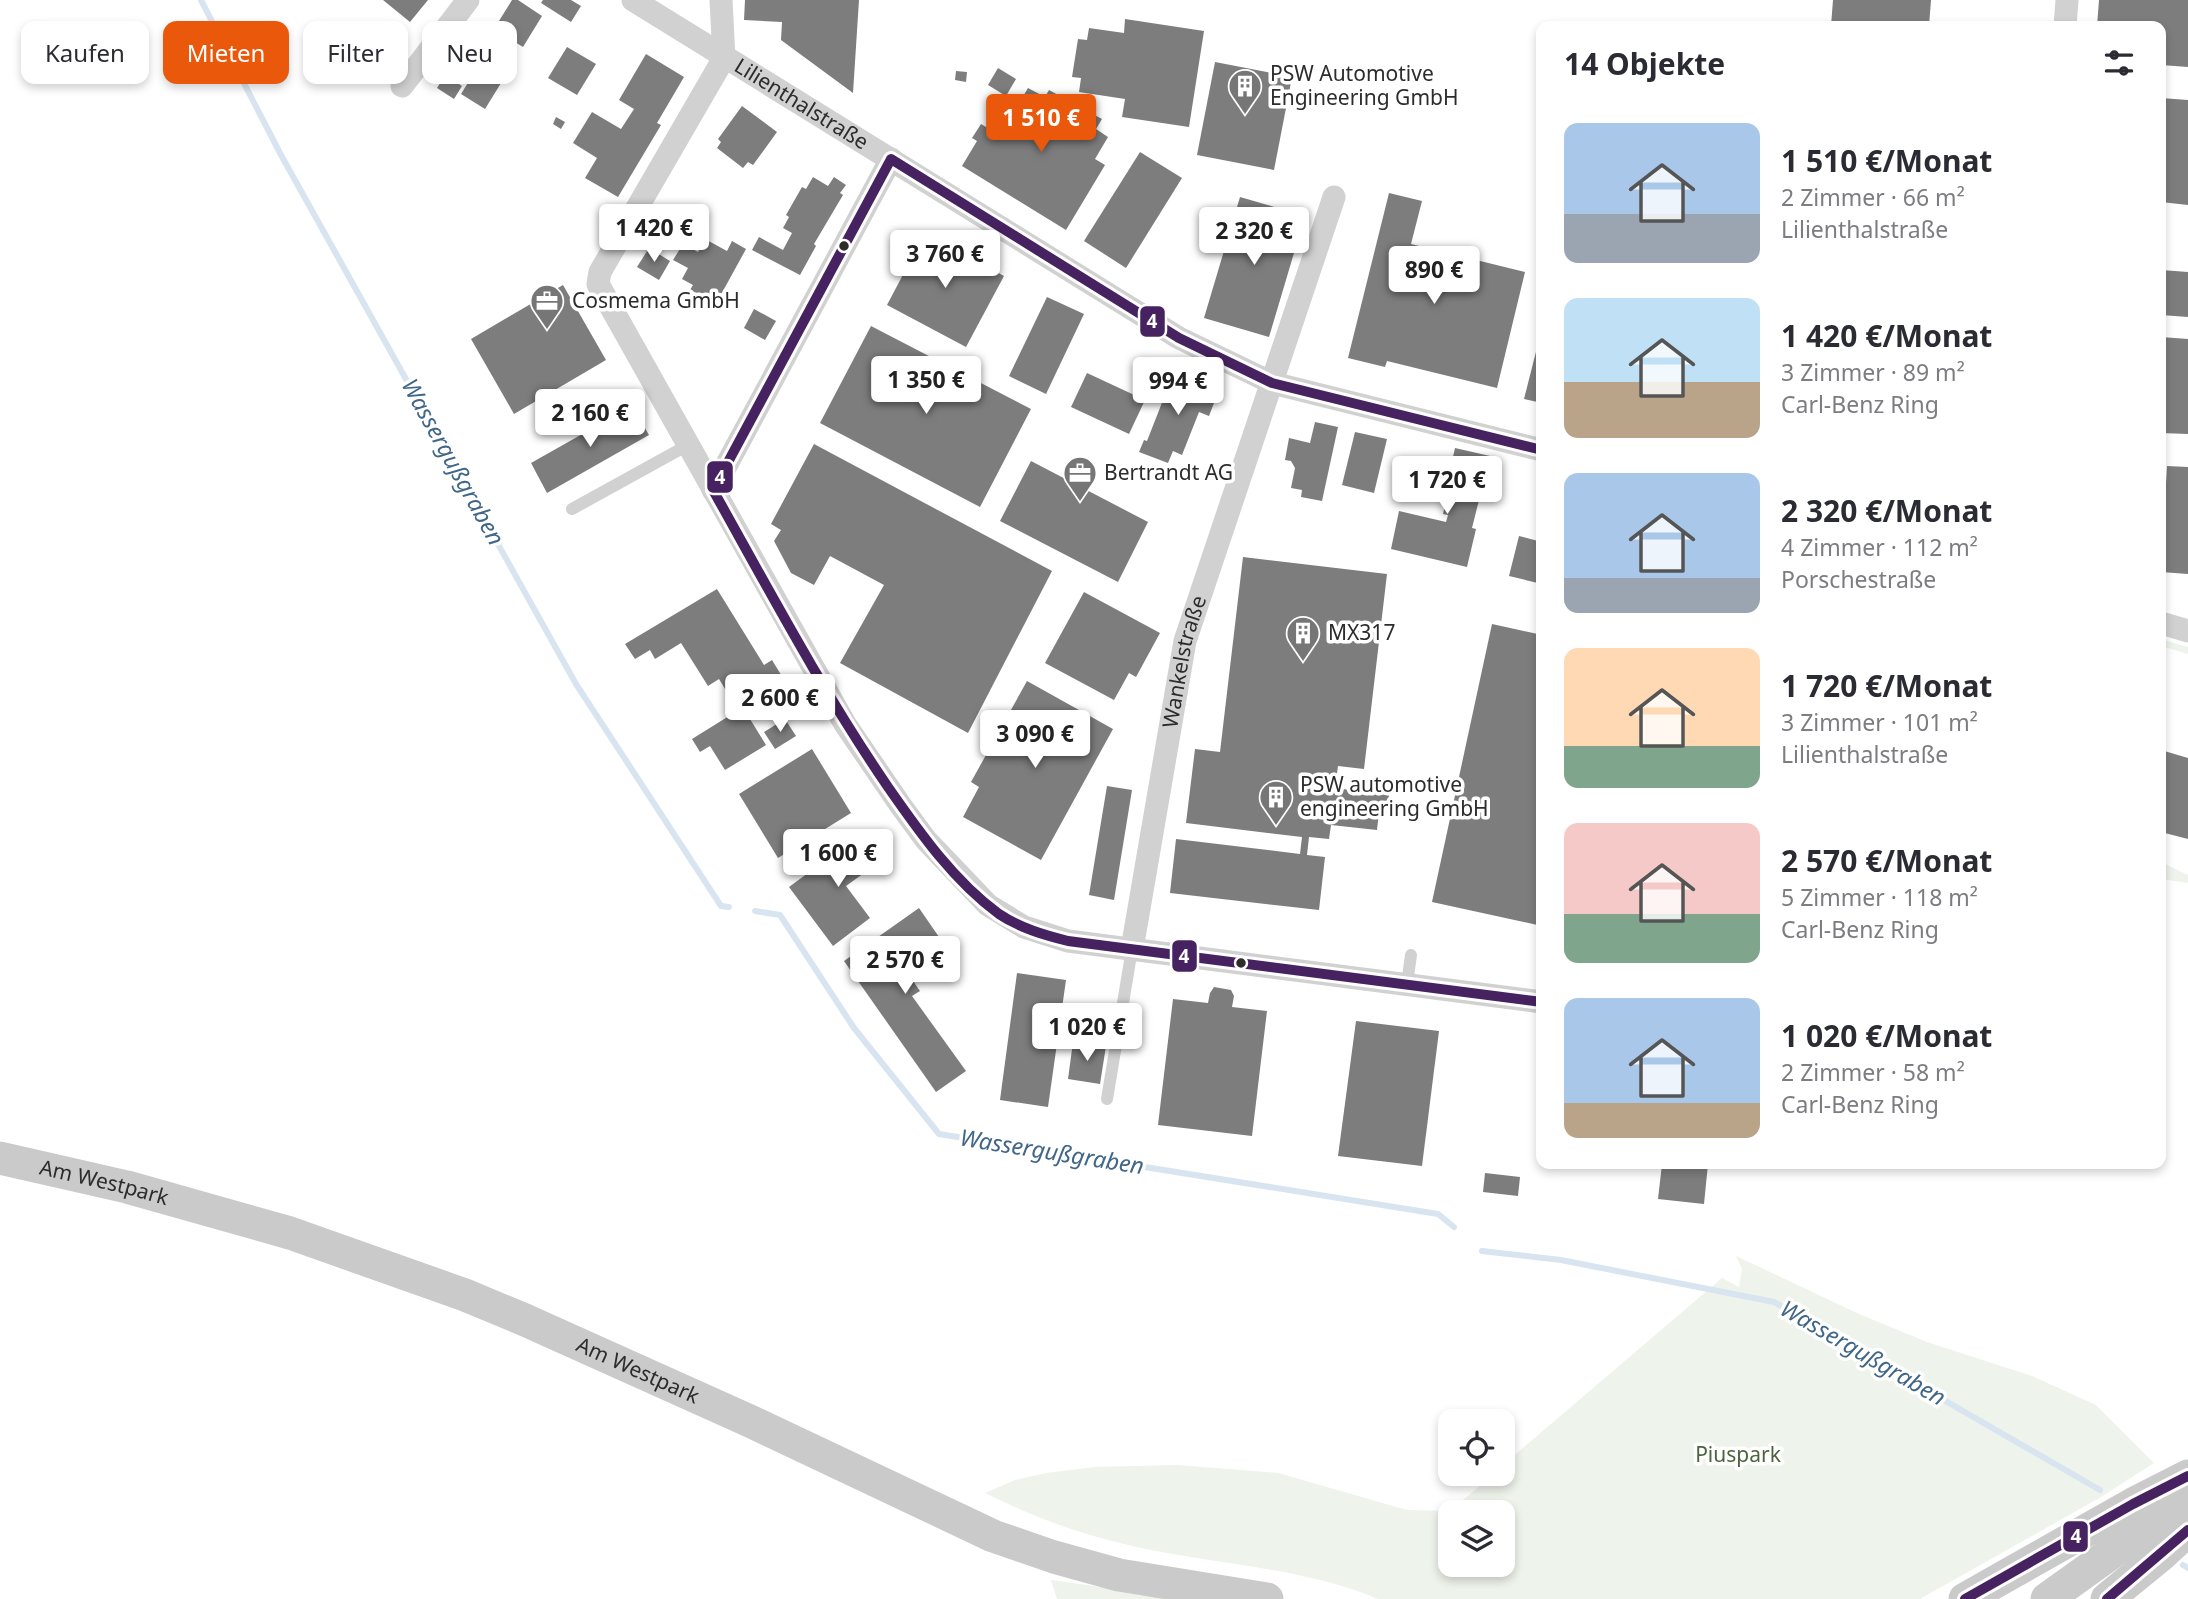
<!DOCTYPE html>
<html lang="de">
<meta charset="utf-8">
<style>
body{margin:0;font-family:"Noto Sans",sans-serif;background:#f2f2f3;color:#2b2b33;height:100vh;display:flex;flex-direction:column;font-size:26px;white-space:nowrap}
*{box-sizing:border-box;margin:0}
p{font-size:23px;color:#7c7c81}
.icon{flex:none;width:38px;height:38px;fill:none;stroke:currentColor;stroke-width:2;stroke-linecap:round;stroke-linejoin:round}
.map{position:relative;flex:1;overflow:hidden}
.side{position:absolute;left:1536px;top:21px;width:630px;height:1148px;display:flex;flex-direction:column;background:#fff;border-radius:14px;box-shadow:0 4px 10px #0003}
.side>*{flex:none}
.guide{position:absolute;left:21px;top:21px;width:665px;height:63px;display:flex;gap:14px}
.controls{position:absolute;left:1438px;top:1409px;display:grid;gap:14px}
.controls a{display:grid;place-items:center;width:77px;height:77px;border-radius:14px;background:#fff;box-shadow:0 4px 10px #0003;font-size:35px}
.price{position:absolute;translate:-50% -60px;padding:0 16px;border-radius:7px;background:#fff;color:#222;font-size:23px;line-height:46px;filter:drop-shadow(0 2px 4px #0008)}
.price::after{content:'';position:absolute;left:50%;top:42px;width:21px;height:16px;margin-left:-10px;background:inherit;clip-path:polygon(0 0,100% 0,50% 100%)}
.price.selected{background:#ea580c;color:#fff}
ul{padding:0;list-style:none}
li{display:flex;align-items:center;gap:21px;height:175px;padding:0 28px}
li span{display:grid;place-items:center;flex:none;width:196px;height:140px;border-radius:14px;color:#555}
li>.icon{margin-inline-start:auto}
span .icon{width:84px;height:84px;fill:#fffc;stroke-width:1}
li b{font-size:30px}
h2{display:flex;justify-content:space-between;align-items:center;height:84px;padding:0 28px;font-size:30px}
.chip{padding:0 24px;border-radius:14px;background:#fff;box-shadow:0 4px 10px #0003;font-size:24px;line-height:63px}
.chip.selected{background:#ea580c;color:#fff}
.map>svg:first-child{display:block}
.green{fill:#eef3eb;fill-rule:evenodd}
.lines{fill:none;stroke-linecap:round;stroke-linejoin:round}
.stream{stroke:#d8e4ef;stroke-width:6}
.building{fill:#7d7d7d}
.lane{stroke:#d1d1d1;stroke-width:12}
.street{stroke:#d1d1d1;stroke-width:23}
.secondary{stroke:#cacaca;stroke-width:33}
.bus-1-casing{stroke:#fff;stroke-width:16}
.bus-1{stroke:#472261;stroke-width:10}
.bus-dot{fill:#2c2c2c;stroke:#fff;stroke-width:2.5}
.labels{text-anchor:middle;stroke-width:7;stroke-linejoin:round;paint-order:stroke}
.poi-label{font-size:21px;fill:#2c2c2c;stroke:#fff;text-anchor:start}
.street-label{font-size:21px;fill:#2c2c2c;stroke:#fff}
.park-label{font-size:21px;fill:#4c643d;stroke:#fff}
.water-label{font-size:23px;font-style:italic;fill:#406688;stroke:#fff}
.line-badge{stroke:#fff;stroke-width:2.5}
.badge-label{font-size:19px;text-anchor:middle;font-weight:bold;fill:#fff}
</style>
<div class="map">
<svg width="2188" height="1599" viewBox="0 0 2188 1599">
<rect width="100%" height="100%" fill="#fff"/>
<g class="green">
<polygon points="2161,639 2188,647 2188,654 2161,646"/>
<polygon points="2161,862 2188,875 2188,883 2161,879"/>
<path d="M1736,1256L1859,1314L1927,1342L2032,1376L2096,1405L2154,1463L2101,1497L1920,1599H1378C1298,1565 1200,1564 1116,1542C1070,1531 1028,1514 985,1493L1015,1480L1046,1473L1095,1467L1178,1465L1278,1473L1407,1510L1450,1511L1494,1474H1503V1465L1722,1278L1739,1287L1742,1269ZM1451,1512H1503V1564H1451Z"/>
<polygon points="1051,1580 1188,1599 1190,1599 1057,1599"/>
</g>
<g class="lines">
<g class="stream">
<polyline points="201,0 281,155 576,684 721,906 729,907"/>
<polyline points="755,911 780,915 854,1028 939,1134 1438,1214 1454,1227"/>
<polyline points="1482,1251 1561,1260 1774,1302 2100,1490"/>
<polyline points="2183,1565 2188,1568"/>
</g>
</g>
<g class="building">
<polygon points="383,0 428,0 410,22"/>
<polygon points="512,0 518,0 542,16 523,47 494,29"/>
<polygon points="543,0 571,0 581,6 571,22 541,3"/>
<polygon points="745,0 859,0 853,93 781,40 782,22 744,20"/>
<polygon points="1833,0 1931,0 1929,26 1831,26"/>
<polygon points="2099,0 2188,0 2188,67 2161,65 2161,26 2097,26"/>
<polygon points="1125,19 1204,31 1189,127 1122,117 1125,99 1079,92 1081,78 1072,77 1078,39 1087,40 1089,28 1124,33"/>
<polygon points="567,47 596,64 577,95 548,78"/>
<polygon points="646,54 684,77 657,123 661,125 618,197 585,178 597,158 573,143 592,112 621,129 634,109 619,100"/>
<polygon points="482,60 506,75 485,109 461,94"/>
<polygon points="1215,62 1292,77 1274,170 1197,155"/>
<polygon points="998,68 1016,79 1006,96 988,85"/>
<polygon points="956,71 967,72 966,82 955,80"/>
<polygon points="445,75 462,86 454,99 437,88"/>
<polygon points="1028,88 1045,97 1049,90 1102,119 1096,129 1108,137 1095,159 1105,165 1066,230 962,166 977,141 972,138 981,124 986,127 1001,101 1015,110"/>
<polygon points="2161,98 2188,100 2188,205 2161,202"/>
<polygon points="742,106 777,132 753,165 748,162 743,168 717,148 721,142 718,139"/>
<polygon points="556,117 565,122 561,129 553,124"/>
<polygon points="1140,152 1182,178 1126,268 1084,241"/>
<polygon points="813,177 828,186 834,177 846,185 840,193 843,195 814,244 816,246 800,275 752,250 759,237 783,250 792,233 783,228 789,217 786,215 802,187 806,189"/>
<polygon points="1389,193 1422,201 1411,244 1525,272 1497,388 1387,361 1385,367 1348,358"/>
<polygon points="1240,197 1305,216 1269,337 1204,318"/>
<polygon points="925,233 1004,276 966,347 887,305"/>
<polygon points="705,239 727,251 732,241 746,249 718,300 710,296 708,299 690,290 693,285 682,279 688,268 673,260 683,244 698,252"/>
<polygon points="649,248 670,261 659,280 637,267"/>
<polygon points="2161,270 2188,272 2188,317 2161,315"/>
<polygon points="563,285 606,360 514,414 471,339"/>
<polygon points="1047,297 1084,314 1046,394 1009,376"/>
<polygon points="754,309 776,321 765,340 744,328"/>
<polygon points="871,326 1031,409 980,507 820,423"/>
<polygon points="1541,332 1542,332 1542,403 1524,399"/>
<polygon points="2161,337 2188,339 2188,434 2161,433"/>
<polygon points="1174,372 1219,390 1209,416 1199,412 1182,455 1173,451 1168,463 1139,452 1144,440 1147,441"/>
<polygon points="1087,373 1145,400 1129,434 1071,407"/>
<polygon points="632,406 649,435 547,493 531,463"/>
<polygon points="1315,422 1338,427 1322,501 1301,497 1302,490 1291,488 1295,468 1291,461 1285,460 1289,438 1310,443"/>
<polygon points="1355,432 1387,439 1374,493 1342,485"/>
<polygon points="814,444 1052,571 968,733 840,663 884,585 830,556 814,585 791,573 774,541 781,530 771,524"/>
<polygon points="1455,448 1490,456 1472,528 1476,529 1467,567 1391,549 1399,511 1446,522 1448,515 1443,514 1451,480 1448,479"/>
<polygon points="1031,461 1148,522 1118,582 1000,521"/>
<polygon points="2167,466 2188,467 2188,574 2161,572"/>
<polygon points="1519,536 1542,542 1542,584 1509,576"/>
<polygon points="1243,557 1387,574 1364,769 1338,766 1335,788 1389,795 1387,813 1379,812 1377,830 1331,825 1329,839 1309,837 1307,855 1325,857 1319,910 1170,893 1176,839 1300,854 1302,837 1186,823 1195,749 1220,752"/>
<polygon points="717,589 764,665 772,660 794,696 778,706 776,703 750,719 766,745 725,770 710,746 700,752 692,739 729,716 731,720 745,711 738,699 733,702 719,679 708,686 681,643 655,659 650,650 635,659 625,644"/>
<polygon points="1084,592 1160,633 1136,677 1129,673 1114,700 1045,663"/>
<polygon points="1492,624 1542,635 1542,926 1432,902"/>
<polygon points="1027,681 1113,729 1041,860 963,817 979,787 971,782"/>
<polygon points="785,719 796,736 775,749 764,732"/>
<polygon points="812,749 851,813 778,858 739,794"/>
<polygon points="2161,750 2188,758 2188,839 2161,832"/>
<polygon points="1107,786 1132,790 1114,900 1089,895"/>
<polygon points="865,831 885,858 846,886 870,918 833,946 789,887"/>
<polygon points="919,908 939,937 901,964 920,991 912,996 966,1071 936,1092 844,961"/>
<polygon points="1017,973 1066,980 1048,1107 1000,1100"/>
<polygon points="1214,987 1231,990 1234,996 1232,1007 1267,1011 1252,1136 1158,1125 1173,999 1208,1003 1210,993"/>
<polygon points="1356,1021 1439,1031 1422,1166 1338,1156"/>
<polygon points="1073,1042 1106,1046 1100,1084 1068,1079"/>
<polygon points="1662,1164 1708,1164 1704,1204 1658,1199"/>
<polygon points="1485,1173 1520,1177 1518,1196 1483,1192"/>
</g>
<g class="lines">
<g class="lane">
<polyline points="572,509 688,445"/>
<polyline points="1407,984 1411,955"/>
<polyline points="1107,1099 1132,949"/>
</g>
<g class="street">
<path id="s1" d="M633,0L1179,338L1272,383L1542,450"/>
<polyline points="721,0 724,58 600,272 598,284 845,724 901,806 926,840 988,905 1024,927 1068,941 1542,1002"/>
<polyline points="2065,26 2067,0"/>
<polyline points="402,86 468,0"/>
<polyline points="713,490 891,159"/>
<polyline points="2161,623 2188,631"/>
<path id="s2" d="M1132,949L1185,641L1334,197"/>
</g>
<g class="secondary">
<path id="s3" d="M0,1158L127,1187L290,1233L465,1295L525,1320L752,1422L993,1536L1054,1557L1119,1575L1267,1599"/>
<polyline points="1965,1599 2133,1504 2188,1476"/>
<polyline points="2047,1599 2188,1498"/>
<polyline points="2107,1599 2161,1555 2188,1530"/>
</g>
<defs>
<g id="bus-1">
<path d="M1542,450L1272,383L1179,338L891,159L713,490C769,590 823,692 888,787C920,833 954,881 999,914C1020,928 1044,935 1068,941L1542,1002"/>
<polyline points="1965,1599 2133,1504 2188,1476"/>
<polyline points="2107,1599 2188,1530"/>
</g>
</defs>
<use href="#bus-1" class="bus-1-casing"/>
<use href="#bus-1" class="bus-1"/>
</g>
<defs>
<symbol id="building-pin" viewBox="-11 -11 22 30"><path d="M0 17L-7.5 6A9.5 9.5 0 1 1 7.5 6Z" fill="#767676" stroke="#fff"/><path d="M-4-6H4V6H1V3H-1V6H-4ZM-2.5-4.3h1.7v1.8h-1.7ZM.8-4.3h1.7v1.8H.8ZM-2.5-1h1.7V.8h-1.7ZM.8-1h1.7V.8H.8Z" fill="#fff"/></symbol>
<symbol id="office-pin" viewBox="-11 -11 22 30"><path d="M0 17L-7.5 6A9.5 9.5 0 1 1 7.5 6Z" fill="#767676" stroke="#fff"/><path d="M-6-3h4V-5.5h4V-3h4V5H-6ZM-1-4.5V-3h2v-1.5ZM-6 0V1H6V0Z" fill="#fff"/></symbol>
</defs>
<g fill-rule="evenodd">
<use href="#building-pin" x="1226" y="67" width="38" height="52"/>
<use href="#office-pin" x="528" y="282" width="38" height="52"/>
<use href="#office-pin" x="1061" y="454" width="38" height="52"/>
<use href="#building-pin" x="1284" y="614" width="38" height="52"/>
<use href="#building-pin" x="1257" y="778" width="38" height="52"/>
</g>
<g class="bus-dot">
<circle cx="844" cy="246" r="6"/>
<circle cx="1241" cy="963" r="6"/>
</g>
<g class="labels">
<g class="poi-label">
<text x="1270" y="81">PSW Automotive<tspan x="1270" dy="24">Engineering GmbH</tspan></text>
<text x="572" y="308">Cosmema GmbH</text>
<text x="1104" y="480">Bertrandt AG</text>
<text x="1328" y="640">MX317</text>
<text x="1300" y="792">PSW automotive<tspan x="1300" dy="24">engineering GmbH</tspan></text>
</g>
<g class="street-label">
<text dy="7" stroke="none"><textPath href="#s1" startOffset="198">Lilienthalstraße</textPath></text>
<text dy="7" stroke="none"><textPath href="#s2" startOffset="292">Wankelstraße</textPath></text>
<text dy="7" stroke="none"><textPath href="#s3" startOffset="107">Am Westpark</textPath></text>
<text dy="7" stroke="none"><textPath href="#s3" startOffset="674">Am Westpark</textPath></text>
</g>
<g class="park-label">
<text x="1738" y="1462">Piuspark</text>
</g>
<g class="water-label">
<text transform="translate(453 462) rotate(61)" y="8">Wassergußgraben</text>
<text transform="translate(1052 1152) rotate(9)" y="8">Wassergußgraben</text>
<text transform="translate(1863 1353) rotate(30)" y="8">Wassergußgraben</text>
</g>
</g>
<g class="line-badge">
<rect x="1139" y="305" width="27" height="33" rx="7" fill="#472261"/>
<rect x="706" y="460" width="28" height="34" rx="7" fill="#472261"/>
<rect x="1171" y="939" width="27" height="34" rx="7" fill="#472261"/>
<rect x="2062" y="1520" width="27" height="33" rx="7" fill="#472261"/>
</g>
<g class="badge-label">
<text x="1152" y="328">4</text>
<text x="720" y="484">4</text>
<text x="1184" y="963">4</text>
<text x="2076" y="1543">4</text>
</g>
</svg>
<div class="controls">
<a><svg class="icon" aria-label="locate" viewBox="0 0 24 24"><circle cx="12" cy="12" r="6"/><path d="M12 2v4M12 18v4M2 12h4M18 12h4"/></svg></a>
<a><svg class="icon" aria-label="layers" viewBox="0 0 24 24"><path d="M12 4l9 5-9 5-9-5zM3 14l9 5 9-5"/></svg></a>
</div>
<b class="price selected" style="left:1041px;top:154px">1 510 €</b>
<b class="price" style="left:654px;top:264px">1 420 €</b>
<b class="price" style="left:1254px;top:267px">2 320 €</b>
<b class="price" style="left:945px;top:290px">3 760 €</b>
<b class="price" style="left:1434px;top:306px">890 €</b>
<b class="price" style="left:926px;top:416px">1 350 €</b>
<b class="price" style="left:1178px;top:417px">994 €</b>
<b class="price" style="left:590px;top:449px">2 160 €</b>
<b class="price" style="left:1447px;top:516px">1 720 €</b>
<b class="price" style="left:780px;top:734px">2 600 €</b>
<b class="price" style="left:1035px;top:770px">3 090 €</b>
<b class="price" style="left:838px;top:889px">1 600 €</b>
<b class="price" style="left:905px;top:996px">2 570 €</b>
<b class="price" style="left:1087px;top:1063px">1 020 €</b>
<div class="guide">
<a class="chip">Kaufen</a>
<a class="chip selected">Mieten</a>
<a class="chip">Filter</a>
<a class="chip">Neu</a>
</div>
<section class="side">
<h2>14 Objekte<svg class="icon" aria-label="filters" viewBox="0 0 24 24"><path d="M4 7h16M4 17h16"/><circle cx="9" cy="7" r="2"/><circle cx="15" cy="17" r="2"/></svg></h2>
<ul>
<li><span style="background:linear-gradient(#a9c7e8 65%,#9aa5b1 0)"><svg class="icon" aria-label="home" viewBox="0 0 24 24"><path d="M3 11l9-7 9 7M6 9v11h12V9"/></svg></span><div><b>1 510 €/Monat</b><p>2 Zimmer · 66 m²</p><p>Lilienthalstraße</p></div></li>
<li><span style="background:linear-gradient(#bfe0f5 60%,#b9a48a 0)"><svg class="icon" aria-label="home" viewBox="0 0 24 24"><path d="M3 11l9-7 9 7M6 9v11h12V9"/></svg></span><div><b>1 420 €/Monat</b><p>3 Zimmer · 89 m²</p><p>Carl-Benz Ring</p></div></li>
<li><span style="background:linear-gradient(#a9c7e8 75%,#9aa5b1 0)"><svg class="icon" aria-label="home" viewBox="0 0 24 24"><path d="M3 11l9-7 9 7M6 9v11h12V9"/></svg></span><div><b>2 320 €/Monat</b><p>4 Zimmer · 112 m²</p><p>Porschestraße</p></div></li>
<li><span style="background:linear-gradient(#ffd9b3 70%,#7fa58c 0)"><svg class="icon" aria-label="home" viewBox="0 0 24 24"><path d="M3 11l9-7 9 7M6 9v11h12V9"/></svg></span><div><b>1 720 €/Monat</b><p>3 Zimmer · 101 m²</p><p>Lilienthalstraße</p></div></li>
<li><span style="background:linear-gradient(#f6c9c9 65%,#7fa58c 0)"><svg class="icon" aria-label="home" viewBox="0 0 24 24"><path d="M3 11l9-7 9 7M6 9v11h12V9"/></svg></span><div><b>2 570 €/Monat</b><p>5 Zimmer · 118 m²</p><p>Carl-Benz Ring</p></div></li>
<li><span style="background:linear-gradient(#a9c7e8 75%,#b9a48a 0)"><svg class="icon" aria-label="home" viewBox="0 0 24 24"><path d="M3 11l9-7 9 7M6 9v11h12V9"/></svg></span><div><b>1 020 €/Monat</b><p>2 Zimmer · 58 m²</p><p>Carl-Benz Ring</p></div></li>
</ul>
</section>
</div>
